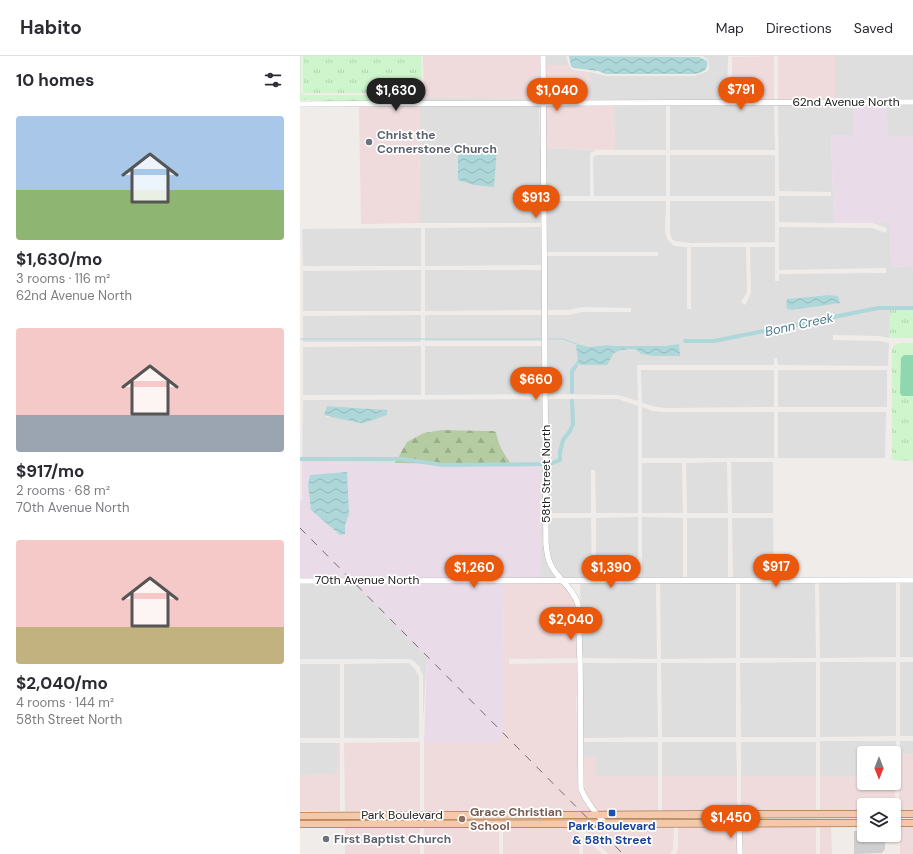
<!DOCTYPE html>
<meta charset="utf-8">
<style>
body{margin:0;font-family:"DM Sans",sans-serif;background:#f2f2f3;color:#2b2b33;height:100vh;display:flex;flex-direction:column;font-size:15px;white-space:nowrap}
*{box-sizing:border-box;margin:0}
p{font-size:13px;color:#7c7c81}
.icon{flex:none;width:22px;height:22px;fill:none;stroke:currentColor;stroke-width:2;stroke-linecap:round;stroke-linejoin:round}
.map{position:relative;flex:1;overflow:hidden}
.drawer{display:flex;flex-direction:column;background:#fff;width:300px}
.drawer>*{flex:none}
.needle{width:26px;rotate:180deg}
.buttons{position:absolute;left:557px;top:690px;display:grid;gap:8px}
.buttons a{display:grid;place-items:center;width:44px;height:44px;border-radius:4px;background:#fff;box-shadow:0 1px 3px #0004;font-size:20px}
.price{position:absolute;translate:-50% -34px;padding:0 9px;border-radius:14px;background:#ea580c;color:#fff;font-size:13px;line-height:26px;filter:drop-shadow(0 1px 2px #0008)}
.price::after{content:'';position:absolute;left:50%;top:24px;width:12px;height:9px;margin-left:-6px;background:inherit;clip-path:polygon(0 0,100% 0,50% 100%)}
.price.active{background:#222;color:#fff}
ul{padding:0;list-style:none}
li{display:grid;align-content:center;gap:8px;height:212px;padding:0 16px}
li span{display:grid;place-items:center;height:124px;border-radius:4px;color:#555}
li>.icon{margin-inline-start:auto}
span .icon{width:72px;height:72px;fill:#fffc;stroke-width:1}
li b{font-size:17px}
h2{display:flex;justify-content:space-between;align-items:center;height:48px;padding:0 16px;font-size:17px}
header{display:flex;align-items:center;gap:24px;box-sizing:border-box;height:56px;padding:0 20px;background:#fff;border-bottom:1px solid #e1e1e2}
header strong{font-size:19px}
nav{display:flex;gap:22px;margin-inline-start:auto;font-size:14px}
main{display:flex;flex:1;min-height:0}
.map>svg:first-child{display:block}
.residential{fill:#dfdede;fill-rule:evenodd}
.commercial{fill:#efdadc}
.industrial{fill:#e9dbe8;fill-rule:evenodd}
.religious{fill:#cfcfcf}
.forest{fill:url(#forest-firs)}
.park{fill:url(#park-tufts)}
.pitch{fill:#8fd7af}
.water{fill:url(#water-waves)}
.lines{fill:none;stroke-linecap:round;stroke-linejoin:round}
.stream{stroke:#add7d9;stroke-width:1}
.canal{stroke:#add7d9;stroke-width:4}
.tertiary-casing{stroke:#9e9e9e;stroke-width:6}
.primary-casing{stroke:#8f500f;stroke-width:8}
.tertiary{stroke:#fff;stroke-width:5.5}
.primary{stroke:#f4c8aa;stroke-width:7}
.rail{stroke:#6f6f6f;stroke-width:1;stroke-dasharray:8 8;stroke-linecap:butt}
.worship-dot{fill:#6b7280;stroke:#fff;stroke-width:1.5}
.transit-dot{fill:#1a4fb4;stroke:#fff;stroke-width:1.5}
.education-dot{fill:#8d6e63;stroke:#fff;stroke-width:1.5}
.labels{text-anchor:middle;stroke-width:3.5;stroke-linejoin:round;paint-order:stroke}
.street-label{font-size:12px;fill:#212121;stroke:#fff}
.worship-label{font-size:12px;font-weight:bold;fill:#5b616d;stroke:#fff;text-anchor:start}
.education-label{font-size:12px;font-weight:bold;fill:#785e54;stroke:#fff;text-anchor:start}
.transit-label{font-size:12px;font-weight:bold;fill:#164399;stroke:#fff}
.water-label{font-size:13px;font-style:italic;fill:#4b7a91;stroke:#fff}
</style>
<header>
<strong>Habito</strong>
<nav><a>Map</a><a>Directions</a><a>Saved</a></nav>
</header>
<main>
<section class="drawer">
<h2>10 homes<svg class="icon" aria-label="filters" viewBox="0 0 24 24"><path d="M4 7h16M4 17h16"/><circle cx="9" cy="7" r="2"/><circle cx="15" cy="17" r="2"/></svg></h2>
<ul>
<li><span style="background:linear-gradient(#a9c7e8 60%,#8fb573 0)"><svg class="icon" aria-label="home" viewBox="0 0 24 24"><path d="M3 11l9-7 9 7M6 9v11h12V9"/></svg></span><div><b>$1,630/mo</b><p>3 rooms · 116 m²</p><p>62nd Avenue North</p></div></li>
<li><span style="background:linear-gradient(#f6c9c9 70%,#9aa5b1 0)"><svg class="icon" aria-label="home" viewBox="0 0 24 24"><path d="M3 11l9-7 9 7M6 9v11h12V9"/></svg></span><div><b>$917/mo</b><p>2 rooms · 68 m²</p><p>70th Avenue North</p></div></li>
<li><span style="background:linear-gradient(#f6c9c9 70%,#c2b280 0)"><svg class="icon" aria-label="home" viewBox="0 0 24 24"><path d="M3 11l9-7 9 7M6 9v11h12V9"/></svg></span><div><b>$2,040/mo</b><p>4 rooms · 144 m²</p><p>58th Street North</p></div></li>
</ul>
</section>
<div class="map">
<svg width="613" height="798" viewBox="0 0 613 798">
<defs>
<pattern id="forest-firs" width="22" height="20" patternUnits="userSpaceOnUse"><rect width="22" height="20" fill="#b5cba1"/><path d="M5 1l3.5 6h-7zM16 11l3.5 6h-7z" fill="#9bae8a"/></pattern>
<pattern id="park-tufts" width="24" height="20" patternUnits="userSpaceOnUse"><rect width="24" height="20" fill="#cef5cb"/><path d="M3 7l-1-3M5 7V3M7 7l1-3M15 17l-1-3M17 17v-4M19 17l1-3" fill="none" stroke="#b1d2ae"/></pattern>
<pattern id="water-waves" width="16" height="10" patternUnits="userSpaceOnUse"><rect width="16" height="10" fill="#add7d9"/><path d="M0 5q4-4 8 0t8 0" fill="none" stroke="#95b8ba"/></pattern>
</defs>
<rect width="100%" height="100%" fill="#f0ece9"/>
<g class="residential">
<polygon points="245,0 266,0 269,9 245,9"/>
<polygon points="403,0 428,0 427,44 290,44 290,16 306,20 395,20 406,16 409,13 408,4"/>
<rect x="535" y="0" width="78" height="44"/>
<polygon points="122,41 239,43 239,44 121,45"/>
<polygon points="613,48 613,80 588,80 586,49"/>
<polygon points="120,49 239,49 240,92 242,92 242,167 119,167"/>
<polygon points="314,49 366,49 366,94 315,94"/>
<polygon points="370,49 474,50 475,94 370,94"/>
<polygon points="478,49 553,50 554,79 531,80 534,167 479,166 479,140 531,140 531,136 479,135"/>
<polygon points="246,92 297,94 290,97 290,140 246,140"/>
<polygon points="298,99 366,99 366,140 294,140 293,103 294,100"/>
<rect x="370" y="99" width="105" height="41"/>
<path d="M246,145H366L365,176L367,183L374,190L387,191V253H391V191H446L447,236L441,246L445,249L451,237L450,191H475V225H479V218L586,217V212L479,214V171L572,172L586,177L587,172L573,167H542L590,166L591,211L613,210V253H591L589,282L580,280L533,279V284L580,285L589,287L588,310L478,309L477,302H474V309H337L338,345L318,339L247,338L246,259H269L282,256H331V252L282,251L269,254H246V200H358V196H246ZM528,239L540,246L492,254L487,243ZM278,288L289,291L307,289L316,290H365L379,288L337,294L331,293L321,294L314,297L310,303L275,306L278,304Z"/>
<polygon points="370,145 475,145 475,186 389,187 375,185 372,183 370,177"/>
<polygon points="242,171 243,209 125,210 125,172"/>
<polygon points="121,172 121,210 3,210 2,173"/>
<polygon points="121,214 121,255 3,255 3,215"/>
<polygon points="125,214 243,214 242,254 125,255"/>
<polygon points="121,259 121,286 3,286 3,260"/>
<rect x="125" y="259" width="117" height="26"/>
<polygon points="121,290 121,339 3,339 3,291"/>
<polygon points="125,290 242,290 243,338 125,339"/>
<polygon points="341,314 474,314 474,351 364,352 353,350 342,347"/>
<rect x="478" y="314" width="109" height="37"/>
<path d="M243,343L244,489L258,522H240L242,409H212L201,394L197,385L196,376L193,375L142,374L107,386L95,407L2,406L3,344ZM27,350L87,354L62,367L36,361H27L24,359Z"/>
<polygon points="247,343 318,343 338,350 338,457 296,457 295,414 291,414 291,457 248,457"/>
<polygon points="342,351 352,355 364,356 474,356 474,402 342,402"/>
<polygon points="478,356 586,356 585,402 478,402"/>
<polygon points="427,406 428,457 387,457 386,407"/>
<polygon points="431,406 473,406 473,457 432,457"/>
<polygon points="342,407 382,407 383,457 342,457"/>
<polygon points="338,461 338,521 296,521 296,462"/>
<polygon points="342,461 383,462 383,521 342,521"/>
<polygon points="248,462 291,462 292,521 264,522 256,513 252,506 248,488"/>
<rect x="387" y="462" width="41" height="59"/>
<polygon points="432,462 473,462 474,521 433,521"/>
<polygon points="53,526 127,602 123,666 123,619 119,610 111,603 0,603 0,527"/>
<polygon points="280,526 356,526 357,603 282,602"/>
<polygon points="360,526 436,526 436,602 361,603"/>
<polygon points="440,526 515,526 516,602 440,602"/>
<polygon points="519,526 596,526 596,601 520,602"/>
<rect x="600" y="526" width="13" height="75"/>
<polygon points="516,606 516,681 441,681 440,607"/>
<polygon points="520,606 596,606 596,680 520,681"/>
<rect x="600" y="606" width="13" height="74"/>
<polygon points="109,607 114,612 119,620 119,682 44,682 44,608"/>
<polygon points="282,607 357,607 358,681 282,682"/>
<polygon points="361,607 436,607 436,681 362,681"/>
<rect x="0" y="608" width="40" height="74"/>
<polygon points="520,685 596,685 594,721 594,697 564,697 564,721 520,720"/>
<polygon points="600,685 613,685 613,699 600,697"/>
<polygon points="282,686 358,686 358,720 296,720 283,700"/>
<polygon points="362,686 436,686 437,720 362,720"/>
<rect x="441" y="686" width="75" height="34"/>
<polygon points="0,687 38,687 38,718 0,719"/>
</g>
<g class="commercial">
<polygon points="123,0 241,0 241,44 239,43 122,41 124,37"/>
<polygon points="474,0 474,44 432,44 432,1"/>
<polygon points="478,0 535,0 535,44 478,45"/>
<polygon points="245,9 269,9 272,14 290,16 290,44 293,45 245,44"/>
<polygon points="120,49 119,167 61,168 59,50"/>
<polygon points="245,49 314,49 315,94 246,92"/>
<polygon points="203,526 262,526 269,534 276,548 278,602 209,603 209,608 278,607 278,633 276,644 279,733 294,756 124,756 124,687 201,687 204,609"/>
<polygon points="120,686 120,756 45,755 44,687"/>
<polygon points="38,687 40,687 40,755 0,755 0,719 37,718"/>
<polygon points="600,697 613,699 613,755 599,755"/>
<polygon points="283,700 295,701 296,720 358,720 358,756 298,756 286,738 283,733"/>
<polygon points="595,714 595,755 594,755 594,749 564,749 564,756 520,756 520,720 564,721 564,727 594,727"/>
<rect x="362" y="720" width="75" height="36"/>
<rect x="441" y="720" width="75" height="36"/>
<polygon points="199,770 199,798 124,798 124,771"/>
<rect x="203" y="770" width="76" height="28"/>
<polygon points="283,770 374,770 373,794 370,798 308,798 283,773"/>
<polygon points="378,770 437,770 438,798 376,798 378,792"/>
<polygon points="441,770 516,770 516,798 442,798"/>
<polygon points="520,770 531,770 532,798 520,798"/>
<rect x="600" y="770" width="13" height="28"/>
<rect x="45" y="771" width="75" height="27"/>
<polygon points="283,779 302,798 283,798"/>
</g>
<g class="industrial">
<polygon points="586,49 588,80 613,80 613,210 591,211 590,166 534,167 531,79 554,79 553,50"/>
<path d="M2,406L242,409L240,522H0V444H2ZM8,429L49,458L40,479L11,454Z"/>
<polygon points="53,526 203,526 204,609 202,687 124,687 127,602"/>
</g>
<polygon class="religious" points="554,775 563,775 564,779 583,779 585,782 585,793 582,797 554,798"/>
<path class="forest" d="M142,374L193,375L196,376C198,389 204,398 212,409L95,407L107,386L124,377Z"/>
<g class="park">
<polygon points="0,0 1,0 1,37 3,39 122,39 121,45 22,46 22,44 0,44"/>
<polygon points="3,0 121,0 122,37 3,37"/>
<polygon points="590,253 613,253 613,282 589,282"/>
<polygon points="600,287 613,287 613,405 591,404 592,400 592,294 594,289"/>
</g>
<polygon class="pitch" points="604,299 613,299 613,340 602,340 600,337 601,302"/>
<g class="water">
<path d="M269,0L399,1L407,5C409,14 403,16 395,18H306L298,15L273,12L271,10Z"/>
<polygon points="161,89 197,92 194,131 174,129 158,124 158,95"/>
<polygon points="528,239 538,240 540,247 492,254 487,253 486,247 487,243"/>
<polygon points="278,288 289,291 307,289 316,290 365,290 379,288 380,300 354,300 341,298 337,294 331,293 321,294 314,297 307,309 281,309 275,307 278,304 276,290"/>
<path d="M27,350L87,354V359C79,361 70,366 62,367C60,367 26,360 24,359Z"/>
<polygon points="47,416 49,458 45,469 45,478 40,479 11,454 8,429 10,419"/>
</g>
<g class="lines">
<g class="stream">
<polyline points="0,283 241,283"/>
<polyline points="247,283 263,283 277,288"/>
</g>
<g class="canal">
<polyline points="385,285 414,285 578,252 613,252"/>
<polyline points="272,336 272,315 276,310"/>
<polyline points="0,403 102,403 143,409 250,408 260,404 260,396 263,384 270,375 273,368 272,345"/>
</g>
<defs>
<g id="tertiary">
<path d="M243,0L246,488C247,494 247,501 250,507C256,523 271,528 278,548L280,605L281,733C285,743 298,762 307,768"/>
<polyline points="0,48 613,46"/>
<polyline points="0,525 613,524"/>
<polyline points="439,768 440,798"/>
</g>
<g id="primary">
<polyline points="594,758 613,758"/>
<polyline points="0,760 564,758"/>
<polyline points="594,767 613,767"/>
<polyline points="0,768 564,767"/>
</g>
</defs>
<use href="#tertiary" class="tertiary-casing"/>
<use href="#primary" class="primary-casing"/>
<use href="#tertiary" class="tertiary"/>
<use href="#primary" class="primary"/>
<polyline class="rail" points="0,472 323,798"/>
</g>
<g class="worship-dot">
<circle cx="69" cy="86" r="4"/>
<circle cx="26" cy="783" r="4"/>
</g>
<rect class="transit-dot" x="308" y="753" width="8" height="8" rx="2"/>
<circle class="education-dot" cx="162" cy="763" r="4"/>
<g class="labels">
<g class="street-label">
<text x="546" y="50">62nd Avenue North</text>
<text transform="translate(246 418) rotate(-90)" y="4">58th Street North</text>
<text x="67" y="528">70th Avenue North</text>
<text x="102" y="763">Park Boulevard</text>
</g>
<g class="worship-label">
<text x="77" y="83">Christ the<tspan x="77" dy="14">Cornerstone Church</tspan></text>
<text x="34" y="787">First Baptist Church</text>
</g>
<g class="education-label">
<text x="170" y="760">Grace Christian<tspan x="170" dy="14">School</tspan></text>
</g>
<g class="transit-label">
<text x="312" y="774">Park Boulevard<tspan x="312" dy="14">&amp; 58th Street</tspan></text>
</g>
<g class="water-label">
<text transform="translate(499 268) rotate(-12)" y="5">Bonn Creek</text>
</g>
</g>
</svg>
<div class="buttons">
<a><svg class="needle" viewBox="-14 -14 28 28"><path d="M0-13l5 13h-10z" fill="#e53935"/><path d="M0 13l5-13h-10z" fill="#7c7c81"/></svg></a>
<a><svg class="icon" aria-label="layers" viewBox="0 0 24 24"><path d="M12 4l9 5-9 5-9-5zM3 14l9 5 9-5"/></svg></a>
</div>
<b class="price" style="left:441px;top:55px">$791</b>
<b class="price active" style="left:96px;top:56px">$1,630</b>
<b class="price" style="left:257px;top:56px">$1,040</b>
<b class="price" style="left:236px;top:163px">$913</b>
<b class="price" style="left:236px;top:345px">$660</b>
<b class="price" style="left:476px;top:532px">$917</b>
<b class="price" style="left:174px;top:533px">$1,260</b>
<b class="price" style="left:311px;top:533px">$1,390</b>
<b class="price" style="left:271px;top:585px">$2,040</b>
<b class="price" style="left:431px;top:783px">$1,450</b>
</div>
</main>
